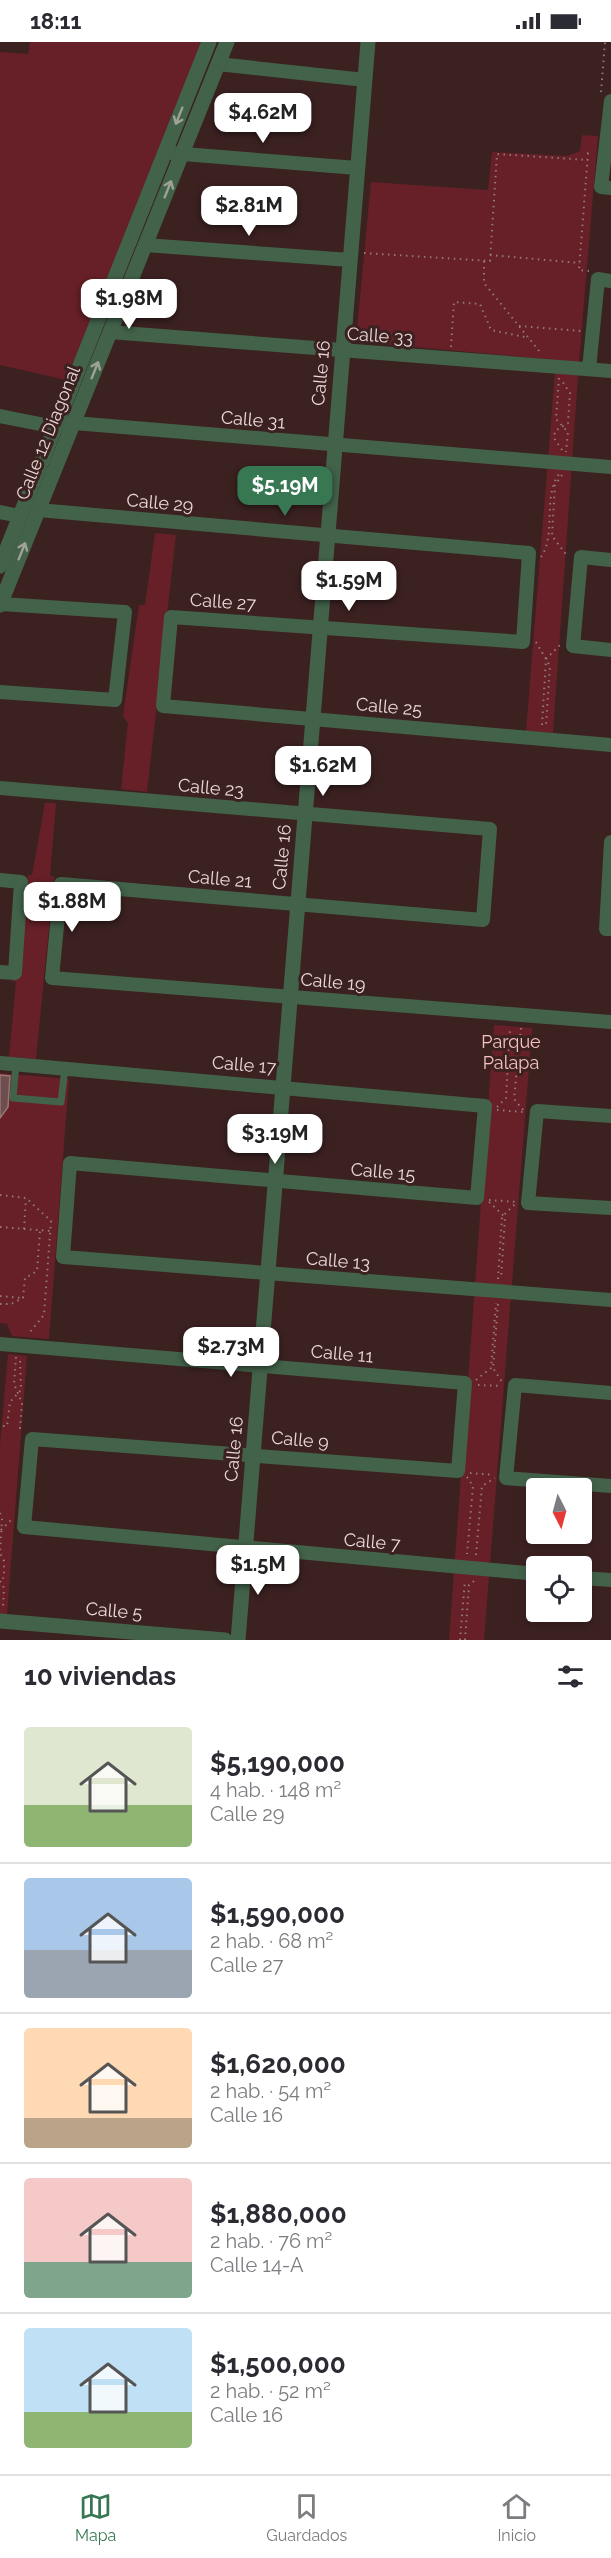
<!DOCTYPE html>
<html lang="es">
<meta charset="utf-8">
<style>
body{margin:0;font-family:Raleway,sans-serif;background:#f2f2f3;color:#2b2b33;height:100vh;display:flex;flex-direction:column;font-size:22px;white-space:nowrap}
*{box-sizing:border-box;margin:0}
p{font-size:20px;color:#7c7c81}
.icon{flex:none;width:33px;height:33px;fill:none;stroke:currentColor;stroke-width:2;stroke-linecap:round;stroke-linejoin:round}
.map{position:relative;height:1598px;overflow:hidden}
.sheet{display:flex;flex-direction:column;background:#fff;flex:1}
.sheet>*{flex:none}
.needle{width:39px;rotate:174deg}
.tools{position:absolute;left:526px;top:1436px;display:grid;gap:12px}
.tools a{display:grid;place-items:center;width:66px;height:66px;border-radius:6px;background:#fff;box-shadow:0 3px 9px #0003;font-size:30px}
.price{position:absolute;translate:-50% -51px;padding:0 14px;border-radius:12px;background:#fff;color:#222;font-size:20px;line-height:39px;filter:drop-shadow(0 2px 3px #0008)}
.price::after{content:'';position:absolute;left:50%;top:36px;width:18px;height:14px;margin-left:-9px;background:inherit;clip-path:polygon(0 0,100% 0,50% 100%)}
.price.active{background:#377853;color:#fff}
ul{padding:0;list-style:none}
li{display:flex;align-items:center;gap:18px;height:150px;padding:0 24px}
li+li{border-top:2px solid #e1e1e2}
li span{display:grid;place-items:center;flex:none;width:168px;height:120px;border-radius:6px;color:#555}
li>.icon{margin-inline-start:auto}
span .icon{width:72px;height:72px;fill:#fffc;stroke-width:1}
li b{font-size:26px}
h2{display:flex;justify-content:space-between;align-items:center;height:72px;padding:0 24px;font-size:26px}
.status{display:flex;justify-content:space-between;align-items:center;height:42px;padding:0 30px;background:#fff;direction:ltr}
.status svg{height:16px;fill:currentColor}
.dock{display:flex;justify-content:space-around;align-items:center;height:84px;border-top:2px solid #e1e1e2;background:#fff;font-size:16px;color:#7c7c81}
.dock a{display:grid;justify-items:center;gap:3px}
.dock .active{color:#377853}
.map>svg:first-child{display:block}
.green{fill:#672027}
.building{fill:#6d4e4e;stroke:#987676;stroke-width:1.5}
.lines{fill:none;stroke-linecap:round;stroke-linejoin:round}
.path{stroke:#917a7a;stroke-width:2;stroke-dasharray:1.5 4.5;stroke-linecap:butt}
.service{stroke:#42624a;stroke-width:7}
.minor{stroke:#42624a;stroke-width:14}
.tertiary{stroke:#42624a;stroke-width:15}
.oneway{stroke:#9ea298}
.labels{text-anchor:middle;stroke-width:6;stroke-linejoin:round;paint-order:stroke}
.street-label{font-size:18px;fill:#ead7d7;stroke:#3c2121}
.park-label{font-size:18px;fill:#f6c3c2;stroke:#3c2121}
</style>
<div class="status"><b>18:11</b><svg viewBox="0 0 49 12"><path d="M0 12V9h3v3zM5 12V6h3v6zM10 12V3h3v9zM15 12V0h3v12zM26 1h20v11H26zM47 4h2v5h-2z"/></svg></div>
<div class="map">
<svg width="611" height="1598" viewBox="0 0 611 1598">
<rect width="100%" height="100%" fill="#3c2121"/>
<g class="green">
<polygon points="30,0 201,0 66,338 0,323 0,10 28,12"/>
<polygon points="582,93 598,94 579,320 553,691 526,689 556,318 360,300 356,297 371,140 488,148 492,110 567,114 580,109"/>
<polygon points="155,491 176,493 147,750 121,747 128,681 123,674 139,563 145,563"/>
<polygon points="45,761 56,761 50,834 54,835 36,1017 9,1015 16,940 12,939 28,833 32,833"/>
<polygon points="494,983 532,986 484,1598 449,1598"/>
<polygon points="0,1031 69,1037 49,1297 12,1294 7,1282 0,1281"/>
<polygon points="8,1312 27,1314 7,1573 0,1573 0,1403"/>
</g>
<polygon class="building" points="0,1033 10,1034 8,1065 0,1076"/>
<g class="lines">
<g class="path">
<polyline points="601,50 605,0"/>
<polyline points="364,211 490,219 497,112 588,118"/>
<polyline points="490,213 580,221"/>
<polyline points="484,219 484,241 540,310"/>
<polyline points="589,229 579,228 588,111 592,111"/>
<polyline points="519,284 581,289"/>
<polyline points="451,305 454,260 480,262 491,288 529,296"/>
<polyline points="559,336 556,377 568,390 566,410"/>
<polyline points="562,408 554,396 555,389 568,381 570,351 562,339"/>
<polyline points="562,433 555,443 552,494 568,515"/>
<path d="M541,515C557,491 542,457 559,432"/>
<polyline points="536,600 550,624 546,683"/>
<polyline points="542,683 546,617 561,602"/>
<polyline points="521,986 514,1057 524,1069"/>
<polyline points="497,1065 506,1056 510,985"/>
<polyline points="497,1068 524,1070"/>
<polyline points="0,1153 26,1156 51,1179 44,1273 29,1291"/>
<polyline points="489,1158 517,1160"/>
<polyline points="489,1160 505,1175 501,1237"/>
<polyline points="0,1185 50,1189"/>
<polyline points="24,1187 26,1157"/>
<polyline points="498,1237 502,1175 516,1161"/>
<polyline points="0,1254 21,1256"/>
<polyline points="23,1256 25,1236 37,1229 40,1189"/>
<polyline points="0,1262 11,1262 23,1256"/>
<polyline points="498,1262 493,1326 502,1340"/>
<polyline points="16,1315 14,1342 22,1361 20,1386 23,1386"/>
<polyline points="476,1338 491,1326 496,1261"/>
<polyline points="478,1343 502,1344"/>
<polyline points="3,1384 7,1384 10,1360 21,1348 20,1317"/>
<polyline points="470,1431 494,1433"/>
<polyline points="467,1435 473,1444 467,1512"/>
<polyline points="0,1471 2,1477 0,1511 4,1519 4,1535 0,1540"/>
<polyline points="1,1488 12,1477"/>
<polyline points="476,1513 482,1444 495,1436"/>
<polyline points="0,1539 4,1546 3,1565"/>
<polyline points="460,1598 465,1538"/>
<polyline points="465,1598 469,1543 474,1539"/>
</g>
<polyline class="service" points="16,1022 13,1056 61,1060 65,1026"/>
<g class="minor">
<polyline points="218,22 365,38"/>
<polyline points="611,59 601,145 611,146"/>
<polyline points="171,111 357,126"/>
<polyline points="145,203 350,218"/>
<polyline points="110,290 611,329"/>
<polyline points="589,327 598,237 611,239"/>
<polyline points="0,374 55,385 74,381 611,425"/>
<polyline points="38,468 529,511 523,600 171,575 163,664 611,703"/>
<polyline points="0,470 20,474"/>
<polyline points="611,518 581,515 573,604 611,608"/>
<polyline points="0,650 115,658 125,570 1,562"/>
<polyline points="0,746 490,787 483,878 61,842 52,936 611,980"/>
<polyline points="611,800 606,887 611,887"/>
<polyline points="0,838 21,840 15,931 0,930"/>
<polyline points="0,1021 485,1064 477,1156 70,1121 63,1215 611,1258"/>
<polyline points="611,1074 537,1069 528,1161 611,1166"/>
<polyline points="0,1302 465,1341 458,1429 32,1397 24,1485 537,1532"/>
<polyline points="611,1351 515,1343 506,1436 611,1444"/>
<polyline points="582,1536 611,1538"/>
</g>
<g class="tertiary">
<polyline points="0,524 209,0"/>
<polyline points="0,563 227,0"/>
<polyline points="0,1579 225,1598"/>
<polyline points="238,1598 368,0"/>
</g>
</g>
<defs><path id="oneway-shaft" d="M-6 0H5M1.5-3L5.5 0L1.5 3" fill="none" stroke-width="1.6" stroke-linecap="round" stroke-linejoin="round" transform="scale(1.5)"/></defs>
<g class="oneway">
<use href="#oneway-shaft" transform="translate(179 74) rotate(112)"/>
<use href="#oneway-shaft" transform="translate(168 147) rotate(-68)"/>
<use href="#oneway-shaft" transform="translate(95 328) rotate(-68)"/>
<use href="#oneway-shaft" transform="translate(22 509) rotate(-68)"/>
</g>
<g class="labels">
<g class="street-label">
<text transform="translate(380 294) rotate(4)" y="6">Calle 33</text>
<text transform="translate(321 331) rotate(-85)" y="6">Calle 16</text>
<text transform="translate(253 378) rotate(5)" y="6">Calle 31</text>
<text transform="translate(48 391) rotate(-68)" y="6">Calle 12 Diagonal</text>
<text transform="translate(160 461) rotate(5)" y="6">Calle 29</text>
<text transform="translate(223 560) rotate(4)" y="6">Calle 27</text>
<text transform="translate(389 665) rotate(5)" y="6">Calle 25</text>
<text transform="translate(211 746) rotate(5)" y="6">Calle 23</text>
<text transform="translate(282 815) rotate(-85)" y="6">Calle 16</text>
<text transform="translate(220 837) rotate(5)" y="6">Calle 21</text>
<text transform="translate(333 940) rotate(5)" y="6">Calle 19</text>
<text transform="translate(244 1023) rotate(5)" y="6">Calle 17</text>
<text transform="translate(383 1130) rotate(5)" y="6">Calle 15</text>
<text transform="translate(338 1219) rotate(5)" y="6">Calle 13</text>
<text transform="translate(342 1312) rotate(5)" y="6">Calle 11</text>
<text transform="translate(300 1398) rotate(5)" y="6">Calle 9</text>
<text transform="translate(234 1407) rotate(-85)" y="6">Calle 16</text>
<text transform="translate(372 1500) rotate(5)" y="6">Calle 7</text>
<text transform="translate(114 1569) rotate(5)" y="6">Calle 5</text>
</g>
<g class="park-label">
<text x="511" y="1006">Parque<tspan x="511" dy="21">Palapa</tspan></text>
</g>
</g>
</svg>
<div class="tools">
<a><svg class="needle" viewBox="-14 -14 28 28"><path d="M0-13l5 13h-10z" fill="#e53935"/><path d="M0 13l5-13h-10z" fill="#7c7c81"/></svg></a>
<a><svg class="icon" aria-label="locate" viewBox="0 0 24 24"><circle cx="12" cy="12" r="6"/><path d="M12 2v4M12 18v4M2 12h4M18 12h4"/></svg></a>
</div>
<b class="price" style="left:263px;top:102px">$4.62M</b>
<b class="price" style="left:249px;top:195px">$2.81M</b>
<b class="price" style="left:129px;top:288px">$1.98M</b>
<b class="price active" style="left:285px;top:475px">$5.19M</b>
<b class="price" style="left:349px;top:570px">$1.59M</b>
<b class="price" style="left:323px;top:755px">$1.62M</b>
<b class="price" style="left:72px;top:891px">$1.88M</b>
<b class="price" style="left:275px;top:1123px">$3.19M</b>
<b class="price" style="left:231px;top:1336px">$2.73M</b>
<b class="price" style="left:258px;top:1554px">$1.5M</b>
</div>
<section class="sheet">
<h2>10 viviendas<svg class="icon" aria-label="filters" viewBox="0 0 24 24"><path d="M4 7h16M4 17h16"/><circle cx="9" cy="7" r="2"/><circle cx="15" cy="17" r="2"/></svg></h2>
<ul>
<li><span style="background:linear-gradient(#dfe7d0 65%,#8fb573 0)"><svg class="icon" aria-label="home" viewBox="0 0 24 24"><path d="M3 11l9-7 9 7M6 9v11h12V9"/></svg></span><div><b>$5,190,000</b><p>4 hab. · 148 m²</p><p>Calle 29</p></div></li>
<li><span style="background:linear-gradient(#a9c7e8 60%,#9aa5b1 0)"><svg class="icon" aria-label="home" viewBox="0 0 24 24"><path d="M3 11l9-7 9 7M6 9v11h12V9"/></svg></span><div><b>$1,590,000</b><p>2 hab. · 68 m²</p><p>Calle 27</p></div></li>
<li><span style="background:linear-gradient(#ffd9b3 75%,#b9a48a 0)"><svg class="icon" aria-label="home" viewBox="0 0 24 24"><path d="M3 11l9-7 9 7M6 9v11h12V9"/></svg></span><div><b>$1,620,000</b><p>2 hab. · 54 m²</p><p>Calle 16</p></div></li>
<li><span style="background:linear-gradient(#f6c9c9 70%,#7fa58c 0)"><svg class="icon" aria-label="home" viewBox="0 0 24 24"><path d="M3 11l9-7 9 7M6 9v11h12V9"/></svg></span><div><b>$1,880,000</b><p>2 hab. · 76 m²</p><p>Calle 14-A</p></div></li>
<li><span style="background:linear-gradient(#bfe0f5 70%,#8fb573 0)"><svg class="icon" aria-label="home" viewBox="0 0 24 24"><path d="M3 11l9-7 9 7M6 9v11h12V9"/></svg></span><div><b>$1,500,000</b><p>2 hab. · 52 m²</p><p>Calle 16</p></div></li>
</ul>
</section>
<nav class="dock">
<a class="active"><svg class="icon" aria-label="map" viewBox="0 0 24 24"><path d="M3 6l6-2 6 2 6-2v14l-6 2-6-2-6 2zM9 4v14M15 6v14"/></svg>Mapa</a>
<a><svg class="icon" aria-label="saved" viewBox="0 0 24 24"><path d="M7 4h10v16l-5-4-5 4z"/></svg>Guardados</a>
<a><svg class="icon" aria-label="home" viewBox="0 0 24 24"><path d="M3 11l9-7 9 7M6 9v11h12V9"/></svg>Inicio</a>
</nav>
